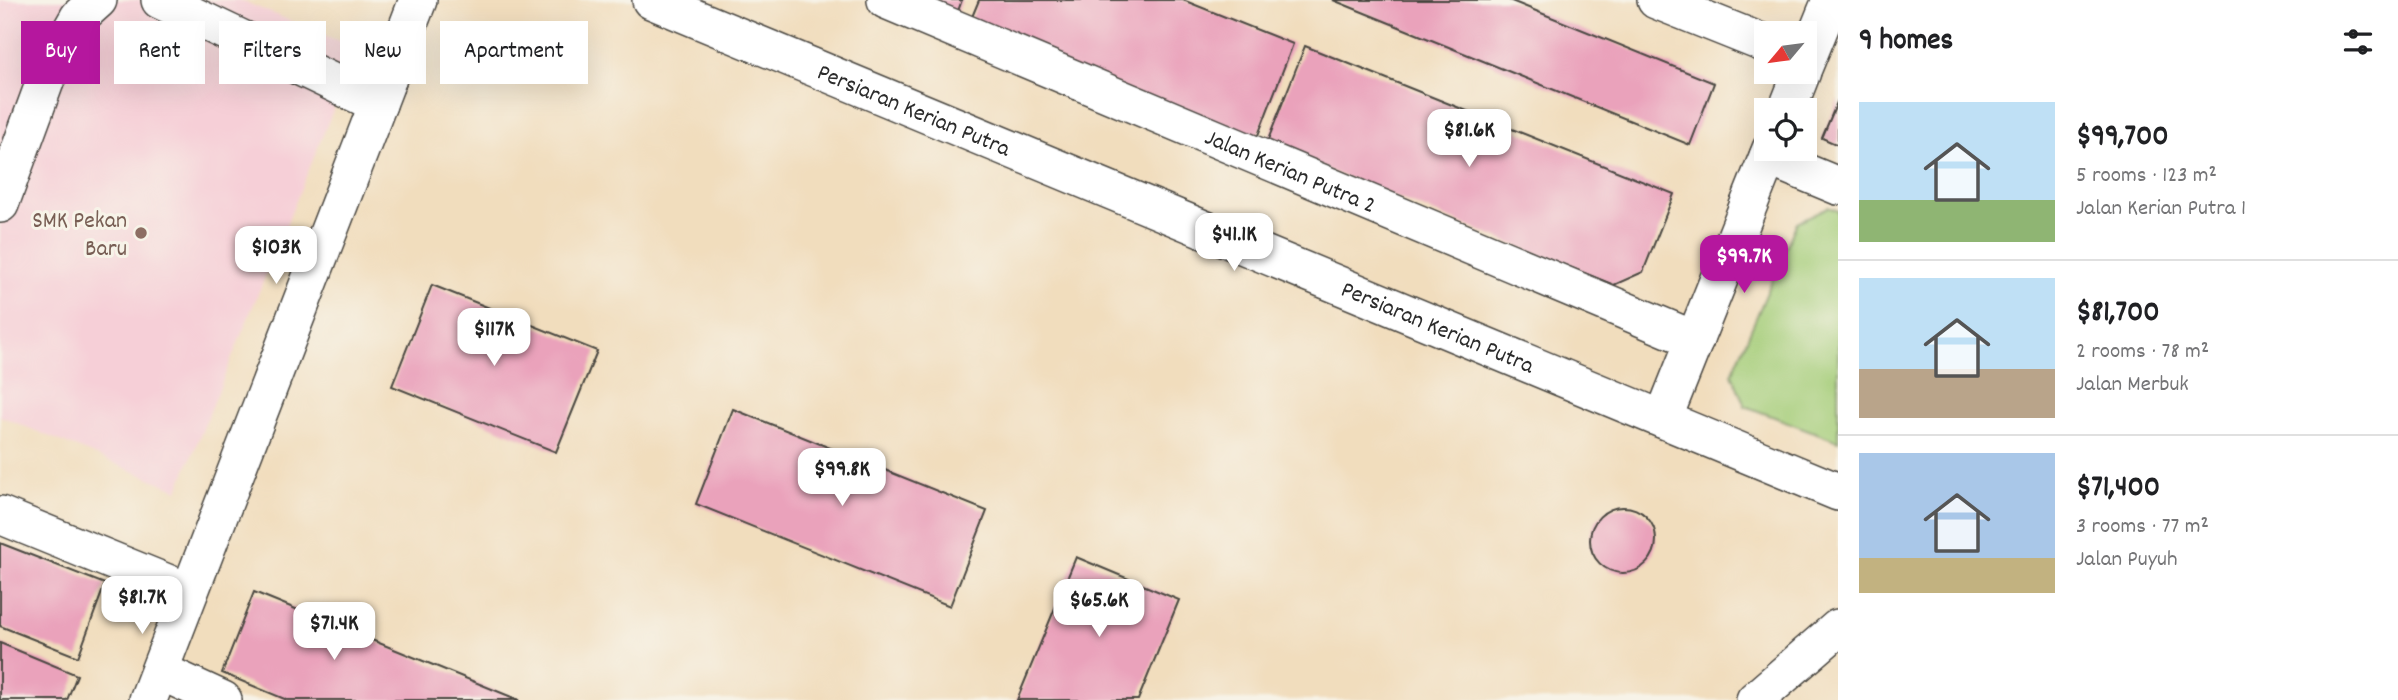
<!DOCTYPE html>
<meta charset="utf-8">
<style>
body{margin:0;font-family:Dekko,sans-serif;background:#f6f6f6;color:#202124;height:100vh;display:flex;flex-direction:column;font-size:26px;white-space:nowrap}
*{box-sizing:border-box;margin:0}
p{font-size:23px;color:#757577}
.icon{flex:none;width:38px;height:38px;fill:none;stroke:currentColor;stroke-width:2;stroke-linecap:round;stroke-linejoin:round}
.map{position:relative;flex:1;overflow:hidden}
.drawer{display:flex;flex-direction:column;background:#fff;width:560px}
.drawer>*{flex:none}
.banner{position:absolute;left:21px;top:21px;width:665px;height:63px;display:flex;gap:14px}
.needle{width:46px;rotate:241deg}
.fabs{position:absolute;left:1754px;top:21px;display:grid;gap:14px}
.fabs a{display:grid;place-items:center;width:63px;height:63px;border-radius:0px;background:#fff;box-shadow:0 7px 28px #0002;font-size:35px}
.price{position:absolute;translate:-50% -60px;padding:0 16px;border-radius:14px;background:#fff;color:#222;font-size:23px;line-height:46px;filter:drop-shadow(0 2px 4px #0008)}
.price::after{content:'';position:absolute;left:50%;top:42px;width:21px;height:16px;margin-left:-10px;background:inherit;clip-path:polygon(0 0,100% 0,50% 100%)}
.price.selected{background:#b5179e;color:#fff}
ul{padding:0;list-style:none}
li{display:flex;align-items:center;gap:21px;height:175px;padding:0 21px}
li+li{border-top:2px solid #e0e0e0}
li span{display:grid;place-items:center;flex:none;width:196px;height:140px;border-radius:0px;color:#555}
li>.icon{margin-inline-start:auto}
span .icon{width:84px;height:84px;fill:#fffc;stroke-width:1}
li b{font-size:30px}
h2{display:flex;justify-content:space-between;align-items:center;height:84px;padding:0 21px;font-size:30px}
.pill{padding:0 24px;border-radius:0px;background:#fff;box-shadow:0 7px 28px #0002;font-size:24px;line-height:63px}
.pill.selected{background:#b5179e;color:#fff}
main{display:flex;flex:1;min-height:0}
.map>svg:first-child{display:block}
.built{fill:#f6cfd7}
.green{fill:#a5cd79;stroke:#687c52;stroke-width:2}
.building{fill:#eaa2bb}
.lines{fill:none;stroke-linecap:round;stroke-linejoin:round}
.minor-casing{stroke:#494641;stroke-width:40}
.minor{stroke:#fff;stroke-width:37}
.education-dot{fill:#8d6e63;stroke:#f7f3e8;stroke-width:2.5}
.labels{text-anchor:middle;stroke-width:6;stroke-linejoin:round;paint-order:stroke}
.street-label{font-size:24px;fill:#2b2b2b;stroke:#f7f3e8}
.education-label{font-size:24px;fill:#785e54;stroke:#f7f3e8;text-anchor:end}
</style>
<main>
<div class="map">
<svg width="1838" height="700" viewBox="0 0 1838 700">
<rect width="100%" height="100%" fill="#f7f3e8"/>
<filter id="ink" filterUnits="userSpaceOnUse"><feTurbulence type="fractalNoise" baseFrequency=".0143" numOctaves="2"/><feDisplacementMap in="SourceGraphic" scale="14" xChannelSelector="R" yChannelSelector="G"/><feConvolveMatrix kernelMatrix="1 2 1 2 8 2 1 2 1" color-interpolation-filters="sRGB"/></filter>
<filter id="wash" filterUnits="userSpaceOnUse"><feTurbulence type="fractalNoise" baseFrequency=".00686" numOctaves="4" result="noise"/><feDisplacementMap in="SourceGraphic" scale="28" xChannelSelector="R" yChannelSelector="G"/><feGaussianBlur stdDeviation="1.57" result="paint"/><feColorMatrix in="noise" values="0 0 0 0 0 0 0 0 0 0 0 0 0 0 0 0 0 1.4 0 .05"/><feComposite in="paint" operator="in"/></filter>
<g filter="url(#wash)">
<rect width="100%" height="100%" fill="#f1ddbd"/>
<polygon class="built" points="0,0 240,0 358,49 178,490 0,416"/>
<polygon class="green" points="1828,207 1838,211 1838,441 1745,406 1732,374 1797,222"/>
<g id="blocks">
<g class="building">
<polygon points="899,0 962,0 954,22"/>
<polygon points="979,0 1183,0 1293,44 1255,143 967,29"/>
<polygon points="1333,0 1509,0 1714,83 1690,145"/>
<polygon points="1305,46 1674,194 1643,272 1614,285 1266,145"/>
<polygon points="1838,100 1838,145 1822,138"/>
<polygon points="432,285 597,351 556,452 392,386"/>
<polygon points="733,409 987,511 950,606 696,504"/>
<circle cx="1623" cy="540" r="33"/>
<polygon points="0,543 105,584 78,657 0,626"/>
<polygon points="1076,557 1179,600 1138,700 1017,700"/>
<polygon points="254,592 519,700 287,700 222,673"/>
<polygon points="0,643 77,675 67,700 0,700"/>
</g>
</g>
</g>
<g filter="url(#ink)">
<use href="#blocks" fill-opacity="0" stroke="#494641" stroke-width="2"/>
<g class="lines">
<defs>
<g id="minor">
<polyline points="160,0 378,104"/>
<path id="s1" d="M651,0L1838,492"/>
<path id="s2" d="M886,0L1695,340"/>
<polyline points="1656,0 1766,44"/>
<polyline points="1804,66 1831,0"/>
<polyline points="1787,110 1802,72"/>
<polyline points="1768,157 1838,186"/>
<polyline points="0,204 50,68 79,17 98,0"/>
<polyline points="1663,419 1771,149"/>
<polyline points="0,515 189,592"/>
<polyline points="160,671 223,700"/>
<polyline points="148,700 418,0"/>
<polyline points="1755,700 1838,628"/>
</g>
</defs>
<use href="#minor" class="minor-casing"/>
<use href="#minor" class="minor"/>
</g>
</g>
<circle class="education-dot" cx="141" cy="233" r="7"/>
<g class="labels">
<g class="street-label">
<text dy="8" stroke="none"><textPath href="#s1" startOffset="285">Persiaran Kerian Putra</textPath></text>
<text dy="8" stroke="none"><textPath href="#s2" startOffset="439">Jalan Kerian Putra 2</textPath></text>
<text dy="8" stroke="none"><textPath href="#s1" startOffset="852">Persiaran Kerian Putra</textPath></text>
</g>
<g class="education-label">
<text x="127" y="227">SMK Pekan<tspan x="127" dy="28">Baru</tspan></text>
</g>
</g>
</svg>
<div class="fabs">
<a><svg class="needle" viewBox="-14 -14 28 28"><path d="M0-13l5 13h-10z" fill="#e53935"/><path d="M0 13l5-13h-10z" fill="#757577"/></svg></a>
<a><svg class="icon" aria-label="locate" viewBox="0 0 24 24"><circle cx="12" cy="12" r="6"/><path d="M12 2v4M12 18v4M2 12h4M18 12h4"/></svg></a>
</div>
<b class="price" style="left:1469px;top:169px">$81.6K</b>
<b class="price" style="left:1234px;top:273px">$41.1K</b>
<b class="price" style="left:276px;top:286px">$103K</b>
<b class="price selected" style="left:1744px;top:295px">$99.7K</b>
<b class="price" style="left:494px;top:368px">$117K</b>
<b class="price" style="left:842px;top:508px">$99.8K</b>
<b class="price" style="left:142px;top:636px">$81.7K</b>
<b class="price" style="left:1099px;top:639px">$65.6K</b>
<b class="price" style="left:334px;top:662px">$71.4K</b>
<div class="banner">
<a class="pill selected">Buy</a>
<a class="pill">Rent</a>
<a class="pill">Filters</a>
<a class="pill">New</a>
<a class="pill">Apartment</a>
</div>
</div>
<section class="drawer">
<h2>9 homes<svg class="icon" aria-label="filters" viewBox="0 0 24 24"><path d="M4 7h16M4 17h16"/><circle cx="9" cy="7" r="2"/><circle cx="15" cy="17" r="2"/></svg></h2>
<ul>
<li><span style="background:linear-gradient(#bfe0f5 70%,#8fb573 0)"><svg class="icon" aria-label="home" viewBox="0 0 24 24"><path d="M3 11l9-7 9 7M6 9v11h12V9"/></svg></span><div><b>$99,700</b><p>5 rooms · 123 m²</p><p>Jalan Kerian Putra 1</p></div></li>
<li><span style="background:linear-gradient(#bfe0f5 65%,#b9a48a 0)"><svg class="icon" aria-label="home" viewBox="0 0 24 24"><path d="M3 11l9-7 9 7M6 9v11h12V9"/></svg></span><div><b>$81,700</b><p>2 rooms · 78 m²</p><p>Jalan Merbuk</p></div></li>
<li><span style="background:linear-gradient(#a9c7e8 75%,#c2b280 0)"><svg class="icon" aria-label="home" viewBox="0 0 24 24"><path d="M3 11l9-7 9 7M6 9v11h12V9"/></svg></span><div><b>$71,400</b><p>3 rooms · 77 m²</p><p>Jalan Puyuh</p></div></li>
</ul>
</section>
</main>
